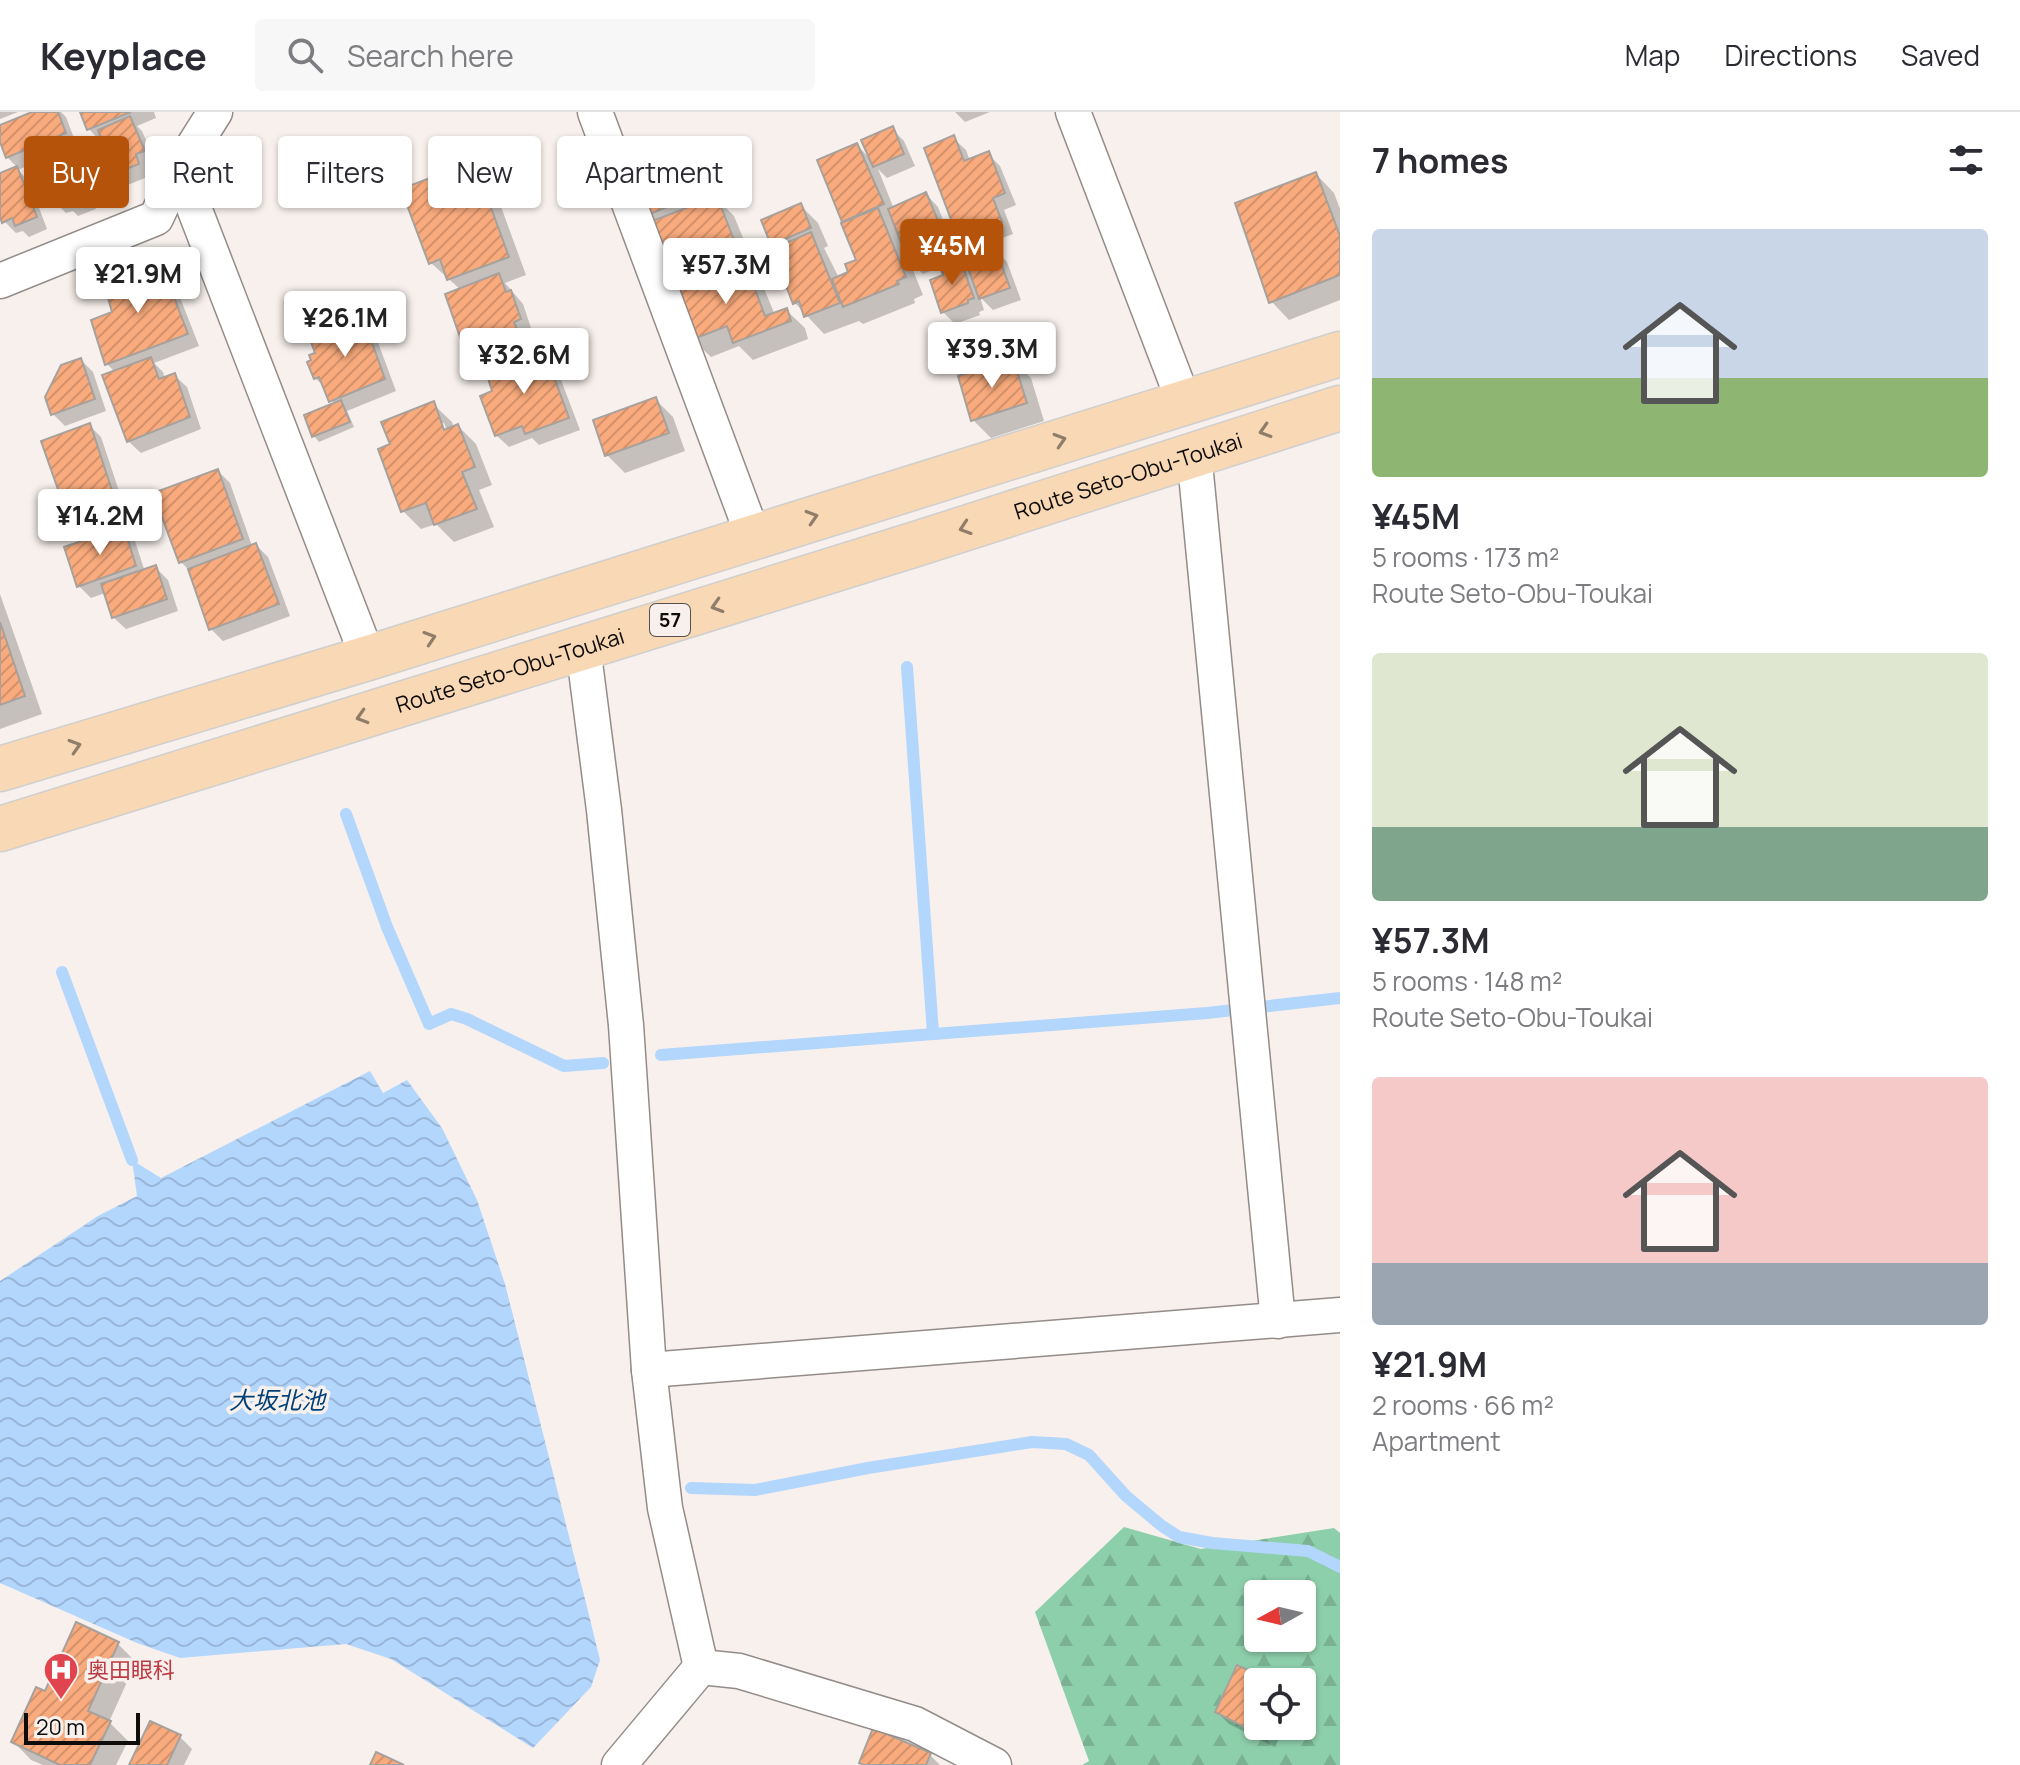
<!DOCTYPE html>
<meta charset="utf-8">
<style>
body{margin:0;font-family:Manrope,"Noto Sans JP",sans-serif;background:#f7f7f7;color:#2b2b33;height:100vh;display:flex;flex-direction:column;font-size:30px;white-space:nowrap}
*{box-sizing:border-box;margin:0}
p{font-size:26px;color:#7c7c81}
.icon{flex:none;width:44px;height:44px;fill:none;stroke:currentColor;stroke-width:2;stroke-linecap:round;stroke-linejoin:round}
.map{position:relative;flex:1;overflow:hidden}
.side{display:flex;flex-direction:column;background:#fff;width:680px}
.side>*{flex:none}
.guide{position:absolute;left:24px;top:24px;width:760px;height:72px;display:flex;gap:16px}
.needle{width:52px;rotate:262deg}
.tools{position:absolute;left:1244px;top:1468px;display:grid;gap:16px}
.tools a{display:grid;place-items:center;width:72px;height:72px;border-radius:8px;background:#fff;box-shadow:0 2px 6px #0004;font-size:40px}
.scale{position:absolute;left:24px;bottom:20px;width:116px;box-sizing:border-box;padding-left:8px;border:4px solid #0f0d0c;border-top:0;font-size:22px;line-height:28px;white-space:nowrap;color:#0f0d0c;-webkit-text-stroke:6px #f7f0ec;paint-order:stroke}
.price{position:absolute;translate:-50% -68px;padding:0 18px;border-radius:8px;background:#fff;color:#222;font-size:26px;line-height:52px;filter:drop-shadow(0 2px 4px #0008)}
.price::after{content:'';position:absolute;left:50%;top:48px;width:24px;height:18px;margin-left:-12px;background:inherit;clip-path:polygon(0 0,100% 0,50% 100%)}
.price.current{background:#b45309;color:#fff}
ul{padding:0;list-style:none}
li{display:grid;align-content:center;gap:16px;height:424px;padding:0 32px}
li span{display:grid;place-items:center;height:248px;border-radius:8px;color:#555}
li>.icon{margin-inline-start:auto}
span .icon{width:144px;height:144px;fill:#fffc;stroke-width:1}
li b{font-size:34px}
h2{display:flex;justify-content:space-between;align-items:center;height:96px;padding:0 32px;font-size:34px}
.chip{padding:0 28px;border-radius:8px;background:#fff;box-shadow:0 2px 6px #0004;font-size:28px;line-height:72px}
.chip.current{background:#b45309;color:#fff}
header{display:flex;align-items:center;gap:48px;box-sizing:border-box;height:112px;padding:0 40px;background:#fff;border-bottom:2px solid #e1e1e2}
header strong{font-size:38px}
nav{display:flex;gap:44px;margin-inline-start:auto;font-size:28px}
.search{width:560px;height:72px;background:#f7f7f7;display:flex;align-items:center;gap:20px;box-sizing:border-box;padding:0 28px;border-radius:8px;color:#7c7c81;font-size:30px}
main{display:flex;flex:1;min-height:0}
.map>svg:first-child{display:block}
.forest{fill:url(#forest-firs);fill-rule:evenodd}
.water{fill:url(#water-waves)}
.shadow{fill:#0003;fill-rule:evenodd}
.lines{fill:none;stroke-linecap:round;stroke-linejoin:round}
.stream{stroke:#b3d6fd;stroke-width:12}
.building{fill:url(#building-hatch);stroke:#a7a19d;stroke-width:2}
.minor-casing{stroke:#938c89;stroke-width:37}
.primary-casing{stroke:#cfcfce;stroke-width:47}
.minor{stroke:#fff;stroke-width:34}
.primary{stroke:#f8d8b5;stroke-width:44}
.oneway{stroke:#8f7d69}
.labels{text-anchor:middle;stroke-width:7;stroke-linejoin:round;paint-order:stroke}
.shield{fill:#f7f0ec;stroke:#55514f;stroke-width:2}
.shield-label{font-size:20px;font-weight:bold;fill:#0f0d0c}
.street-label{font-size:22px;fill:#0f0d0c;stroke:#f7f0ec}
.health-label{font-size:22px;fill:#be3a42;stroke:#f7f0ec;text-anchor:start}
.water-label{font-size:24px;font-style:italic;fill:#004078;stroke:#f7f0ec}
</style>
<header>
<strong>Keyplace</strong>
<div class="search"><svg class="icon" aria-label="search" viewBox="0 0 24 24"><circle cx="10" cy="10" r="6"/><path d="M15 15l6 6"/></svg>Search here</div>
<nav><a>Map</a><a>Directions</a><a>Saved</a></nav>
</header>
<main>
<div class="map">
<svg width="1340" height="1653" viewBox="0 0 1340 1653">
<defs>
<pattern id="forest-firs" width="22" height="20" patternUnits="userSpaceOnUse" patternTransform="scale(2)"><rect width="22" height="20" fill="#8ecfab"/><path d="M5 1l3.5 6h-7zM16 11l3.5 6h-7z" fill="#79b192"/></pattern>
<pattern id="water-waves" width="16" height="10" patternUnits="userSpaceOnUse" patternTransform="scale(2)"><rect width="16" height="10" fill="#b3d6fd"/><path d="M0 5q4-4 8 0t8 0" fill="none" stroke="#99b6d8"/></pattern>
<pattern id="building-hatch" width="6" height="6" patternUnits="userSpaceOnUse" patternTransform="scale(2)"><rect width="6" height="6" fill="#f9ab7d"/><path d="M-1 1l2-2M0 6l6-6M5 7l2-2" fill="none" stroke="#d4926b"/></pattern>
</defs>
<rect width="100%" height="100%" fill="#f7f0ec"/>
<path class="forest" d="M1124,1415L1201,1437L1334,1416L1340,1421V1653H1082L1089,1649L1035,1500ZM1258,1482H1302V1526H1258ZM1258,1570H1302V1614H1258Z"/>
<polygon class="water" points="370,959 383,981 407,968 442,1016 477,1088 505,1172 587,1495 600,1548 591,1575 533,1636 391,1547 346,1532 180,1546 137,1531 0,1471 0,1169 98,1104 137,1084 132,1048 161,1066"/>
<g class="shadow">
<polygon points="0,0 18,0 0,7"/>
<polygon points="38,0 61,0 66,5 77,34 67,38 78,49 96,97 78,104 73,99 66,101 54,89 38,49 18,58 29,69 47,117 29,125 23,119 16,121 4,109 0,99 0,63 18,56 7,45 0,24 0,15"/>
<polygon points="82,0 154,0 156,6 137,14 142,19 156,51 147,54 150,64 120,76 108,64 96,33 102,31 89,17"/>
<polygon points="955,0 990,0 965,10"/>
<polygon points="892,17 904,29 915,54 887,66 878,57 894,97 926,82 938,95 958,148 972,162 994,137 1007,150 1021,188 993,198 980,185 984,198 979,200 980,203 955,212 943,200 946,164 942,154 923,162 909,148 923,183 914,187 915,191 863,212 859,209 824,222 795,191 778,137 773,132 800,93 818,111 828,134 824,136 839,166 851,161 858,149 819,49 857,33 872,49"/>
<polygon points="953,26 966,38 970,49 988,42 1000,54 1016,93 1004,98 1013,122 972,137 960,125"/>
<polygon points="678,50 697,69 704,91 716,86 734,104 775,203 786,198 805,216 808,227 753,248 739,234 711,245 692,227 647,102"/>
<polygon points="474,51 492,70 526,163 505,171 523,192 532,219 525,222 533,244 543,240 555,252 580,318 539,333 532,326 509,335 496,323 495,280 488,260 483,262 471,250 461,178 431,151"/>
<polygon points="1316,62 1334,81 1340,97 1340,188 1289,208 1271,189"/>
<polygon points="160,153 172,165 199,234 154,251 163,260 165,267 174,263 187,275 201,317 141,341 128,329 115,260 107,252"/>
<polygon points="361,205 373,217 396,279 347,299 354,315 319,330 314,324 335,293 326,276 315,266"/>
<polygon points="980,214 985,220 990,234 958,245 952,240"/>
<polygon points="81,248 93,260 106,299 65,314 52,301"/>
<polygon points="1013,248 1031,266 1044,309 991,326 973,308"/>
<polygon points="655,287 673,305 685,339 625,361 607,343"/>
<path d="M433,292L452,310L454,316L458,314L476,332L492,373L479,378L494,415L454,430L436,412L421,417L403,399ZM440,311H444L450,326L446,328Z"/>
<polygon points="89,313 101,325 127,403 64,426 52,414"/>
<polygon points="218,359 230,371 252,434 256,433 268,445 290,504 223,529 211,517 191,460 181,450"/>
<polygon points="123,417 135,429 145,460 156,456 168,468 178,499 126,517 113,505 105,481 91,486 79,474"/>
<polygon points="0,482 42,602 0,617"/>
<polygon points="118,1532 136,1550 109,1610 128,1629 116,1653 43,1653 31,1648 13,1629"/>
<polygon points="1238,1555 1268,1570 1258,1570 1258,1614 1285,1614 1275,1635 1229,1612 1217,1600"/>
<polygon points="180,1625 192,1637 184,1653 131,1653"/>
<polygon points="930,1643 940,1653 864,1653 861,1650"/>
</g>
<g class="lines">
<g class="stream">
<polyline points="907,555 933,921"/>
<polyline points="346,702 387,815 429,912 451,902 467,907 564,954 603,951"/>
<polyline points="62,860 132,1048"/>
<polyline points="661,943 1207,901 1340,886"/>
<polyline points="691,1376 755,1378 868,1356 1032,1330 1066,1332 1089,1343 1126,1384 1162,1414 1179,1425 1212,1431 1308,1439 1340,1455"/>
</g>
</g>
<g class="building">
<polygon points="32,0 58,0 66,21 6,46 0,30 0,13"/>
<polygon points="80,0 131,0 87,18"/>
<polygon points="130,4 145,39 136,42 139,52 106,65 93,32 102,29 98,18"/>
<polygon points="893,14 904,42 873,55 861,28"/>
<polygon points="954,23 964,49 989,39 1005,81 993,86 1002,110 958,126 924,36"/>
<polygon points="857,31 884,92 842,110 817,48"/>
<polygon points="66,35 86,84 64,93 62,87 52,90 36,47"/>
<polygon points="679,48 692,85 645,104 632,66"/>
<polygon points="474,49 509,145 447,168 440,147 429,152 401,77"/>
<polygon points="17,54 37,105 15,114 12,106 2,111 0,105 0,61"/>
<polygon points="1316,60 1340,124 1340,163 1269,191 1235,91"/>
<polygon points="926,80 949,135 909,151 888,97"/>
<polygon points="717,84 742,149 671,176 647,111"/>
<polygon points="801,91 811,116 771,133 761,108"/>
<polygon points="878,96 906,165 897,169 899,172 843,195 832,167 848,160 845,152 856,148 841,111"/>
<polygon points="811,120 840,191 804,205 799,189 793,192 772,137"/>
<polygon points="995,135 1010,176 979,187 965,147"/>
<polygon points="960,147 974,186 968,188 968,191 941,201 930,168 943,163 940,155"/>
<polygon points="745,150 765,204 787,196 791,209 733,231 727,214 691,228 672,178"/>
<polygon points="161,151 188,222 105,253 91,208 112,200 104,172"/>
<polygon points="499,161 506,180 511,178 521,207 514,210 522,230 469,251 445,182"/>
<polygon points="362,203 385,267 329,290 319,265 314,267 307,250 311,248 309,243 315,241 309,224"/>
<polygon points="980,212 986,228 951,241 946,224"/>
<polygon points="544,238 569,306 525,322 522,314 495,324 480,284 492,279 486,260"/>
<polygon points="151,245 159,267 175,261 190,305 127,330 102,263"/>
<polygon points="81,246 95,287 51,303 45,285 61,253"/>
<polygon points="1013,246 1027,291 971,309 958,264"/>
<polygon points="656,285 669,321 605,344 593,308"/>
<polygon points="341,288 350,310 312,325 304,303"/>
<polygon points="434,289 444,318 458,312 475,355 462,360 477,397 434,413 426,391 401,400 378,337 390,332 381,310"/>
<polygon points="90,311 116,391 50,415 42,392 61,386 41,329"/>
<polygon points="218,357 243,427 179,451 153,381"/>
<polygon points="124,415 136,454 77,475 64,435"/>
<polygon points="256,431 279,492 209,518 188,457"/>
<polygon points="156,453 167,487 112,506 101,472"/>
<polygon points="0,510 25,584 0,593"/>
<polygon points="76,1510 119,1530 88,1599 111,1609 90,1653 60,1653 11,1630 36,1575 45,1579"/>
<polygon points="1237,1553 1271,1569 1258,1570 1258,1614 1267,1614 1262,1624 1215,1600"/>
<polygon points="150,1609 181,1623 167,1653 129,1653"/>
<polygon points="873,1616 931,1641 926,1653 864,1653 859,1651"/>
<polygon points="376,1640 404,1653 370,1653"/>
</g>
<g class="lines">
<defs>
<g id="minor">
<polyline points="595,0 753,424"/>
<polyline points="1073,0 1184,290"/>
<polyline points="179,57 368,546"/>
<polyline points="0,169 156,106 179,57 215,0"/>
<polyline points="1194,341 1278,1209"/>
<polyline points="583,535 604,698 626,913 649,1258 665,1396 701,1555"/>
<polyline points="649,1258 1340,1203"/>
<polyline points="701,1555 739,1559 915,1612 994,1653"/>
<polyline points="619,1653 701,1555"/>
</g>
<g id="primary">
<polyline points="0,657 368,546 1340,242"/>
<path id="s1" d="M0,717L916,432L1340,296"/>
</g>
</defs>
<use href="#minor" class="minor-casing"/>
<use href="#primary" class="primary-casing"/>
<use href="#minor" class="minor"/>
<use href="#primary" class="primary"/>
</g>
<defs><path id="oneway-chevron" d="M-2-3.5L2.5 0L-2 3.5" fill="none" stroke-width="1.6" stroke-linecap="round" stroke-linejoin="round" transform="scale(2)"/></defs>
<g class="oneway">
<use href="#oneway-chevron" transform="translate(1265 319) rotate(163)"/>
<use href="#oneway-chevron" transform="translate(1060 328) rotate(-17)"/>
<use href="#oneway-chevron" transform="translate(812 405) rotate(-17)"/>
<use href="#oneway-chevron" transform="translate(965 416) rotate(162)"/>
<use href="#oneway-chevron" transform="translate(717 494) rotate(163)"/>
<use href="#oneway-chevron" transform="translate(430 526) rotate(-18)"/>
<use href="#oneway-chevron" transform="translate(362 605) rotate(163)"/>
<use href="#oneway-chevron" transform="translate(75 634) rotate(-17)"/>
</g>
<defs>
<symbol id="hospital-pin" viewBox="-11 -11 22 30"><path d="M0 17L-7.5 6A9.5 9.5 0 1 1 7.5 6Z" fill="#e0444e" stroke="#f7f0ec"/><path d="M-5-5h3v3.5h4V-5h3V5h-3V1.5h-4V5h-3Z" fill="#fff"/></symbol>
</defs>
<g fill-rule="evenodd">
<use href="#hospital-pin" x="41" y="1538" width="40" height="54"/>
</g>
<g class="labels">
<rect class="shield" x="650" y="492" width="40" height="32" rx="6"/>
<g class="shield-label">
<text x="670" y="515">57</text>
</g>
<g class="street-label">
<text dy="8" stroke="none"><textPath href="#s1" startOffset="1182">Route Seto-Obu-Toukai</textPath></text>
<text dy="8" stroke="none"><textPath href="#s1" startOffset="534">Route Seto-Obu-Toukai</textPath></text>
</g>
<g class="health-label">
<text x="87" y="1566">奥田眼科</text>
</g>
<g class="water-label">
<text x="277" y="1297">大坂北池</text>
</g>
</g>
</svg>
<div class="tools">
<a><svg class="needle" viewBox="-14 -14 28 28"><path d="M0-13l5 13h-10z" fill="#e53935"/><path d="M0 13l5-13h-10z" fill="#7c7c81"/></svg></a>
<a><svg class="icon" aria-label="locate" viewBox="0 0 24 24"><circle cx="12" cy="12" r="6"/><path d="M12 2v4M12 18v4M2 12h4M18 12h4"/></svg></a>
</div>
<div class="scale">20 m</div>
<b class="price current" style="left:952px;top:175px">¥45M</b>
<b class="price" style="left:726px;top:194px">¥57.3M</b>
<b class="price" style="left:138px;top:203px">¥21.9M</b>
<b class="price" style="left:345px;top:247px">¥26.1M</b>
<b class="price" style="left:992px;top:278px">¥39.3M</b>
<b class="price" style="left:524px;top:284px">¥32.6M</b>
<b class="price" style="left:100px;top:445px">¥14.2M</b>
<div class="guide">
<a class="chip current">Buy</a>
<a class="chip">Rent</a>
<a class="chip">Filters</a>
<a class="chip">New</a>
<a class="chip">Apartment</a>
</div>
</div>
<section class="side">
<h2>7 homes<svg class="icon" aria-label="filters" viewBox="0 0 24 24"><path d="M4 7h16M4 17h16"/><circle cx="9" cy="7" r="2"/><circle cx="15" cy="17" r="2"/></svg></h2>
<ul>
<li><span style="background:linear-gradient(#c9d6e8 60%,#8fb573 0)"><svg class="icon" aria-label="home" viewBox="0 0 24 24"><path d="M3 11l9-7 9 7M6 9v11h12V9"/></svg></span><div><b>¥45M</b><p>5 rooms · 173 m²</p><p>Route Seto-Obu-Toukai</p></div></li>
<li><span style="background:linear-gradient(#dfe7d0 70%,#7fa58c 0)"><svg class="icon" aria-label="home" viewBox="0 0 24 24"><path d="M3 11l9-7 9 7M6 9v11h12V9"/></svg></span><div><b>¥57.3M</b><p>5 rooms · 148 m²</p><p>Route Seto-Obu-Toukai</p></div></li>
<li><span style="background:linear-gradient(#f6c9c9 75%,#9aa5b1 0)"><svg class="icon" aria-label="home" viewBox="0 0 24 24"><path d="M3 11l9-7 9 7M6 9v11h12V9"/></svg></span><div><b>¥21.9M</b><p>2 rooms · 66 m²</p><p>Apartment</p></div></li>
</ul>
</section>
</main>
